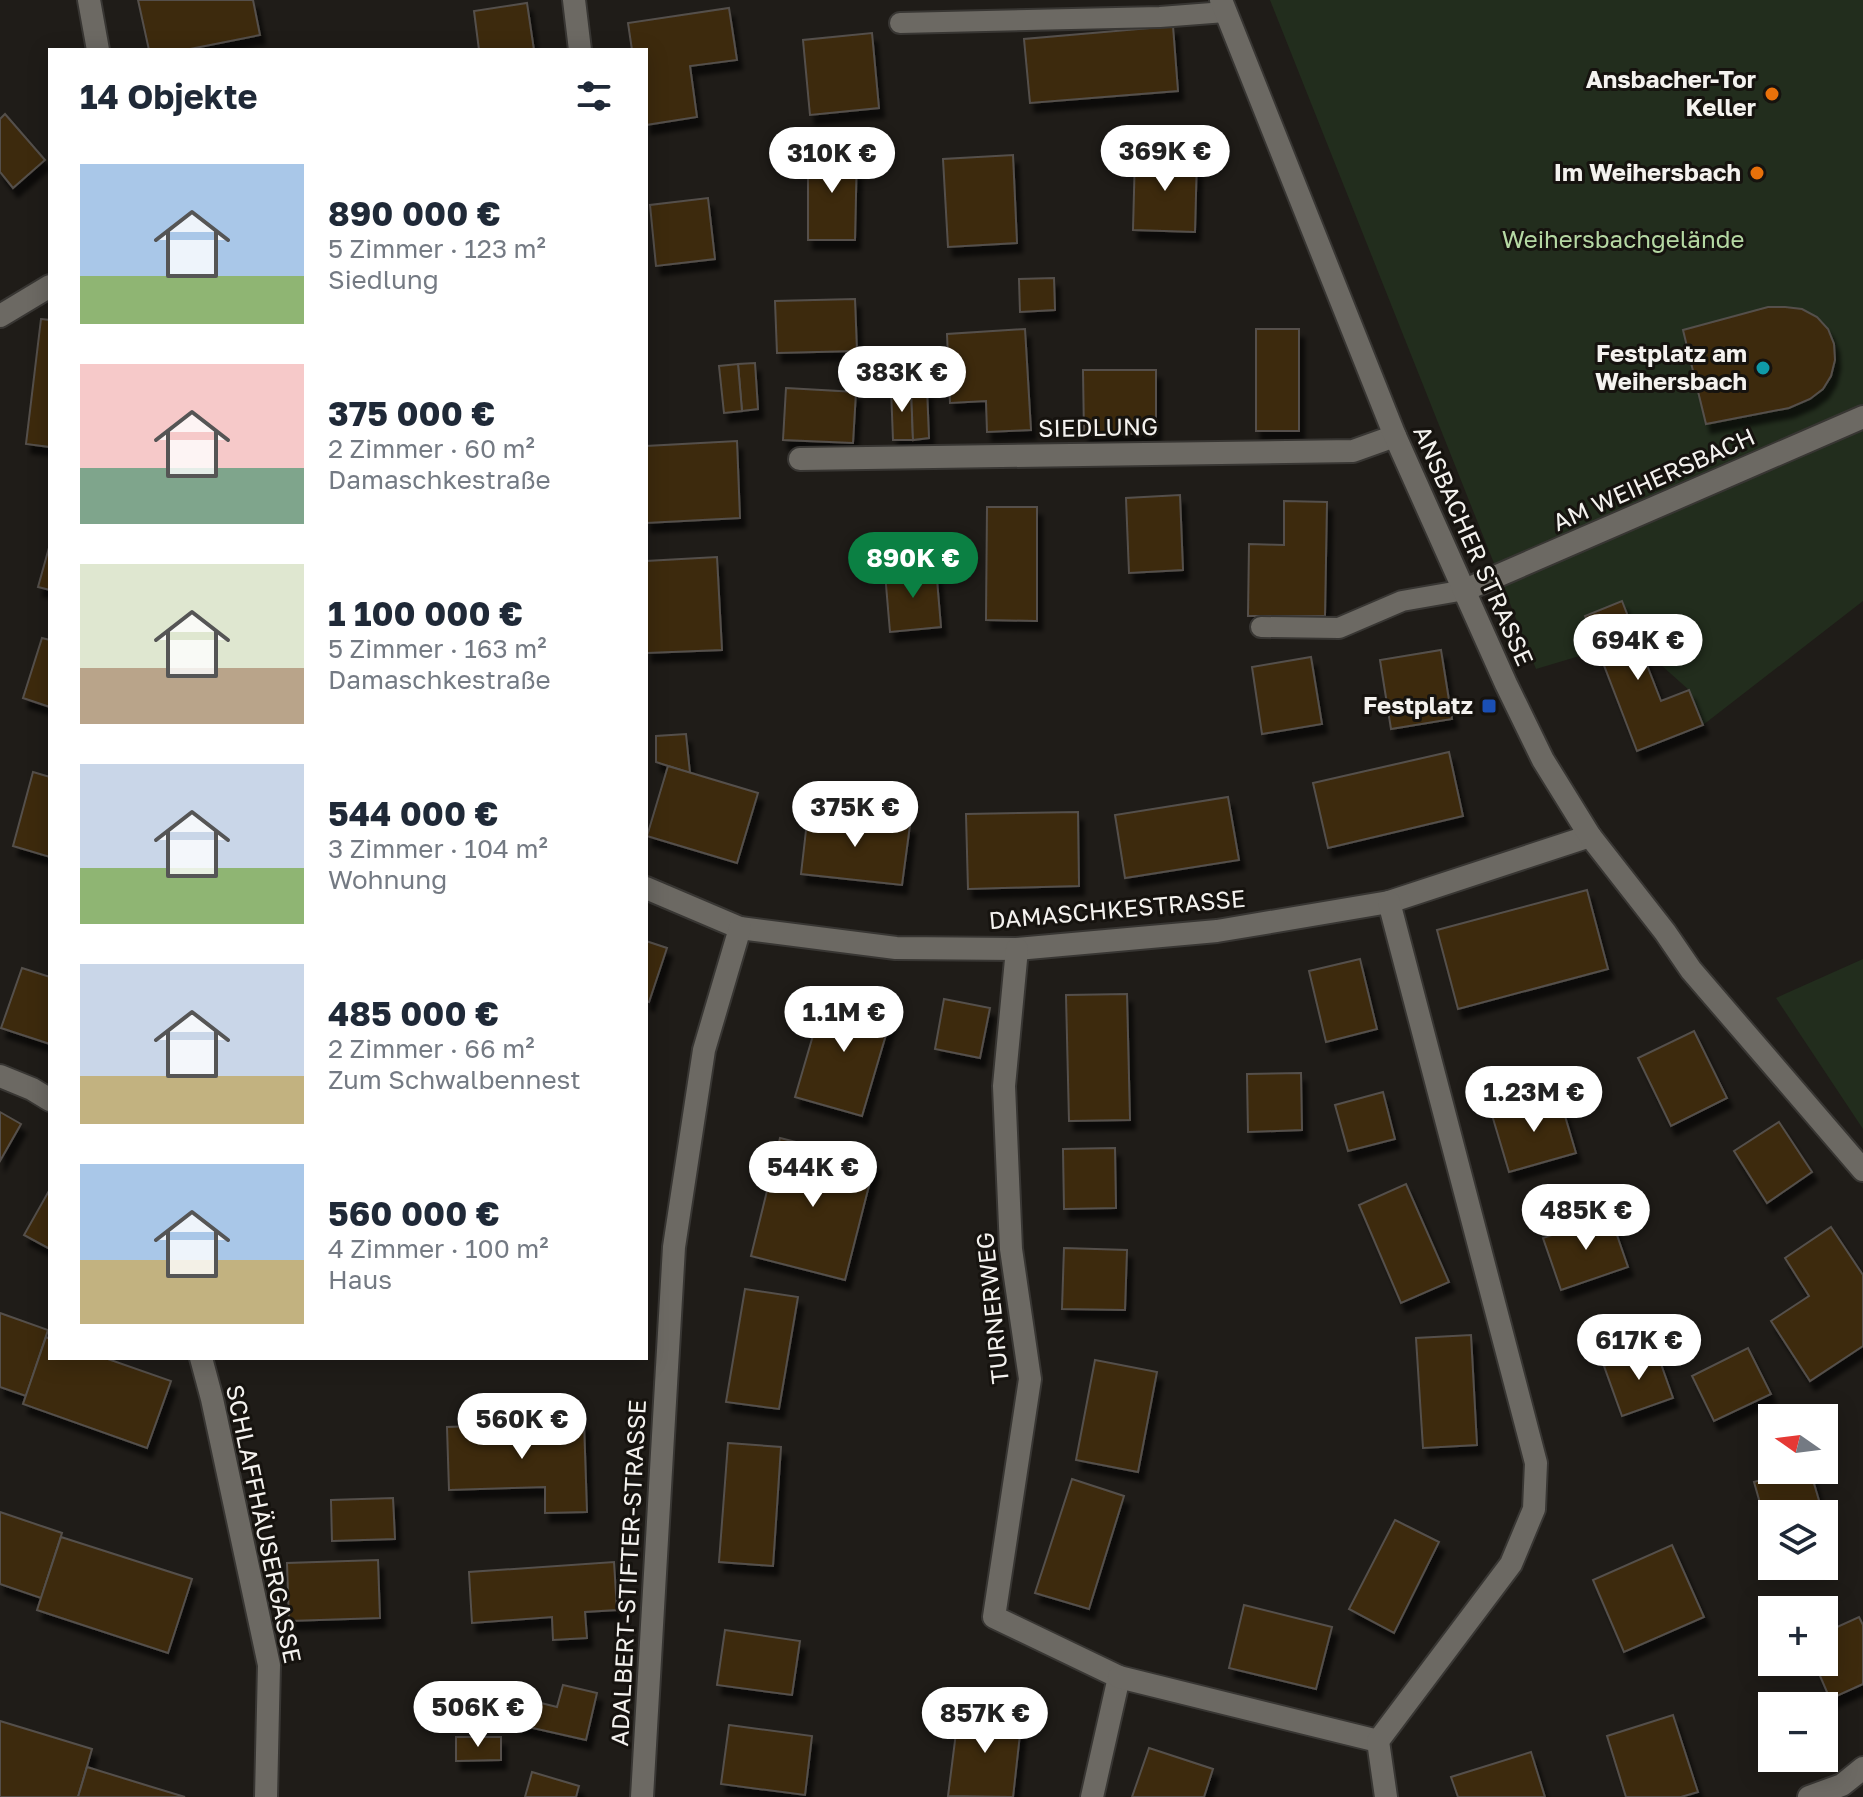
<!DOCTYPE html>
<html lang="de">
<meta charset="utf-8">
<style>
body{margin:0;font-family:"Golos Text",sans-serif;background:#f6f6f7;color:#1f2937;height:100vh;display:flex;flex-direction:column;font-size:30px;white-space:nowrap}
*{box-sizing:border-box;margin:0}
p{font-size:26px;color:#747a83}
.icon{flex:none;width:44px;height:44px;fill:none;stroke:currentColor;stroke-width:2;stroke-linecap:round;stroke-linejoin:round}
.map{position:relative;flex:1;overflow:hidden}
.details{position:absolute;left:48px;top:48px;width:600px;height:1312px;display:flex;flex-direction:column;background:#fff;border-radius:0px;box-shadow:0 4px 20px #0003}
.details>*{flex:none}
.needle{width:52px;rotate:284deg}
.tools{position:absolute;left:1758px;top:1404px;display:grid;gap:16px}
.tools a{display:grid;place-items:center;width:80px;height:80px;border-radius:0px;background:#fff;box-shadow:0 4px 20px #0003;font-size:40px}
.price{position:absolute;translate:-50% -68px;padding:0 18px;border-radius:28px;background:#fff;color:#222;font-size:26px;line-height:52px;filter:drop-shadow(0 2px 4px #0008)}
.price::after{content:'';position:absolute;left:50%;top:48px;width:24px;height:18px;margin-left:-12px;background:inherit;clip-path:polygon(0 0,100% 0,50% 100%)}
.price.selected{background:#0b8043;color:#fff}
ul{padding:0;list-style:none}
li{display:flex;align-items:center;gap:24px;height:200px;padding:0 32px}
li span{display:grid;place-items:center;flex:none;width:224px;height:160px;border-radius:0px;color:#555}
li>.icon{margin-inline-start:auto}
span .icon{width:96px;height:96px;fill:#fffc;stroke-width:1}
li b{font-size:34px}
h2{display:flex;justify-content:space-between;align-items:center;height:96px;padding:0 32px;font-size:34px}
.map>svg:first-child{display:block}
.green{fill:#222d1d}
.building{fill:#3d290d;stroke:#54504b;stroke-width:2;filter:url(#shadow)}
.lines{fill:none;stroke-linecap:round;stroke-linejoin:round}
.service-casing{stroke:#383633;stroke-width:24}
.minor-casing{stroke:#383633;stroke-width:26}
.tertiary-casing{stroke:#383633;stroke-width:26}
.service{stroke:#6c6963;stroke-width:20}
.minor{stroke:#6c6963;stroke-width:22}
.tertiary{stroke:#6c6963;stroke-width:22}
.food-dot{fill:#e8710a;stroke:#16130f;stroke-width:3}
.culture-dot{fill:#0f9aa8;stroke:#16130f;stroke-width:3}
.transit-dot{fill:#1a4fb4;stroke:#16130f;stroke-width:3}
.labels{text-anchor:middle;stroke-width:6;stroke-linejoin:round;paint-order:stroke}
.poi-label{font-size:24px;font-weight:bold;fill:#f4f2ef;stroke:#16130f;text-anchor:end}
.park-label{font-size:24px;fill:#b5d8a3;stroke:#16130f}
.street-label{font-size:24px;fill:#f4f2ef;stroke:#16130f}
</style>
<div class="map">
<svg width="1863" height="1797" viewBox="0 0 1863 1797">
<defs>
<filter id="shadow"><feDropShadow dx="5" dy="9" stdDeviation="2" flood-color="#0009"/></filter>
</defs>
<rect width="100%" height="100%" fill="#1f1c18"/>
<g class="green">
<polygon points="1270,0 1863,0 1863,601 1703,725 1689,690 1633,640 1536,669"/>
<polygon points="1863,959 1863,1129 1776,998"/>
</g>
<g class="building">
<polygon points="138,0 253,0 260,35 185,50 149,50"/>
<polygon points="527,3 534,50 479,50 474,11"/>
<polygon points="729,8 737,60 690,66 697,117 646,125 646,50 632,50 628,23"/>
<polygon points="1173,26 1178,91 1030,103 1024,39"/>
<polygon points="872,33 879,108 810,115 803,40"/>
<polygon points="5,114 45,160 13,188 0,172 0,119"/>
<polygon points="808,150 857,150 855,240 808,240"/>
<polygon points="1013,155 1017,243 948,247 943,159"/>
<polygon points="1135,155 1197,156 1195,232 1133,230"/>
<polygon points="708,198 715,259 656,266 650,205"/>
<polygon points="1054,278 1055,310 1020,312 1019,279"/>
<polygon points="855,299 857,351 777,353 775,301"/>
<polygon points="1768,307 1785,307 1802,309 1817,317 1828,329 1834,344 1835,360 1831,376 1823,389 1810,399 1789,408 1706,424 1683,330"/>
<polygon points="41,319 50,320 50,447 26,444"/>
<polygon points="1025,329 1031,430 987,432 986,401 950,403 947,334"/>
<rect x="1256" y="329" width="43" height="102"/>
<polygon points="755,363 758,409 742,411 738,364"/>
<polygon points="738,364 742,411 724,413 719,366"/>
<polygon points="1083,370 1156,370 1156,433 1084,435"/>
<polygon points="786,388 856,392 853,443 783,440"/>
<polygon points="891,388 911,388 913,440 893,440"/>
<polygon points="911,388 927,388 929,438 913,440"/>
<polygon points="737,441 740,518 646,523 646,446"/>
<polygon points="1180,495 1183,570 1129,573 1126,498"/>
<polygon points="1284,501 1327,502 1325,616 1248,616 1249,544 1284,545"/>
<polygon points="987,507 1037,507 1037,621 986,620"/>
<polygon points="50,544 50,590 38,587"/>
<polygon points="717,557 722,650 647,653 646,561"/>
<polygon points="936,568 941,627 890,632 885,573"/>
<polygon points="1622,601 1661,701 1689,690 1703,725 1637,751 1585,616"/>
<polygon points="42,638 50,640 50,707 23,698"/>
<polygon points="1441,650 1452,719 1391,729 1380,660"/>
<polygon points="1311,657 1322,724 1262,734 1252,667"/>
<polygon points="686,734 690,773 656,762 656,736"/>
<polygon points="1449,752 1463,816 1328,848 1313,783"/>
<polygon points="668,766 758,793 737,863 647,836"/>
<polygon points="33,772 50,777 50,857 13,846"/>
<polygon points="1228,797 1239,860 1125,878 1115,815"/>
<polygon points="1078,812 1079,886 968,889 966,814"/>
<polygon points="808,813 910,825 902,885 801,874"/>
<polygon points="1587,890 1608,969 1458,1009 1437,930"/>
<polygon points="646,941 667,948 649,1002 646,1001"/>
<polygon points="1360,959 1377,1029 1326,1042 1309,971"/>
<polygon points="22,968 50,977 50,1044 1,1028"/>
<polygon points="826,991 893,1011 862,1116 795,1097"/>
<polygon points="1127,994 1130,1120 1069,1121 1066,995"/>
<polygon points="944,999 990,1008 980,1058 935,1049"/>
<polygon points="1694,1031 1727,1098 1671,1126 1638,1058"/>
<polygon points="1301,1073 1302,1130 1248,1132 1247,1074"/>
<polygon points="1383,1092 1395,1139 1348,1151 1335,1105"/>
<polygon points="1559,1096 1576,1153 1509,1172 1492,1115"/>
<polygon points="0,1112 21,1124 0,1161"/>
<polygon points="1779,1122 1812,1172 1767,1203 1734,1151"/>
<polygon points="780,1138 875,1162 845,1280 751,1256"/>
<polygon points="1115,1148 1116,1208 1064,1209 1063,1149"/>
<polygon points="1406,1184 1449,1282 1401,1303 1359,1205"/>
<polygon points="50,1189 50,1249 24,1235"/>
<polygon points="1610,1215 1628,1267 1561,1290 1543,1238"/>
<polygon points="1831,1227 1863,1275 1863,1346 1810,1381 1771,1321 1809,1296 1785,1258"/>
<polygon points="1064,1248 1127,1250 1125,1310 1062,1309"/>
<polygon points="745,1289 798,1297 779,1409 726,1402"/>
<polygon points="0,1313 48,1330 26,1396 0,1387"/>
<polygon points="1471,1335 1477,1445 1423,1448 1416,1338"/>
<polygon points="46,1337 50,1339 50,1358 105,1358 171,1381 147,1448 23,1404"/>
<polygon points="1655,1347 1673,1398 1622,1416 1604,1366"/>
<polygon points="1748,1348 1771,1394 1714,1421 1692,1376"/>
<polygon points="1095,1360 1157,1372 1138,1472 1076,1460"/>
<polygon points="584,1422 587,1512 545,1513 545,1487 449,1490 447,1427"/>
<polygon points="728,1443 781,1447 773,1566 719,1562"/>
<polygon points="1797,1470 1810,1470 1823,1514 1772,1514 1772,1545 1754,1482"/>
<polygon points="1072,1479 1124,1496 1089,1609 1035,1593"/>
<polygon points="393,1498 395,1539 332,1541 331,1500"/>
<polygon points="0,1512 62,1533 41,1598 0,1584"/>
<polygon points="1395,1520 1439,1542 1394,1633 1349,1609"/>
<polygon points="61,1537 192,1579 168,1653 37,1610"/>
<polygon points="1672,1545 1704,1617 1624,1652 1593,1580"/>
<polygon points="378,1560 380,1618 289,1621 287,1563"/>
<polygon points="614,1562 617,1610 585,1612 587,1638 553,1640 552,1617 472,1623 469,1572"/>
<polygon points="1244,1605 1332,1627 1316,1689 1229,1668"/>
<polygon points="1859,1617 1863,1625 1863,1684 1830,1699 1814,1662 1824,1662 1824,1633"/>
<polygon points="725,1630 800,1641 792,1695 717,1685"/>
<polygon points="563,1685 597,1693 586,1740 515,1724 521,1698 557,1707"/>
<polygon points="959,1709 1022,1716 1013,1797 948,1796"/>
<polygon points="1673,1715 1698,1792 1681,1797 1626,1797 1607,1736"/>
<polygon points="0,1721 92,1749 78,1797 0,1797"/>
<polygon points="729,1725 812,1736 805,1795 721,1784"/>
<polygon points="456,1737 501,1737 501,1760 456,1761"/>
<polygon points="1149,1748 1213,1769 1204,1797 1132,1797"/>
<polygon points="1531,1752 1545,1797 1458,1797 1451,1777"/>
<polygon points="87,1767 152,1787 185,1797 78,1797"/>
<polygon points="532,1772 579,1786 576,1797 525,1797"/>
</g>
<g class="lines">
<defs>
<g id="service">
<polyline points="900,23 1160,17 1225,12"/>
<polyline points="1261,627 1339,628 1402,601 1465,590"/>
</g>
<g id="minor">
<polyline points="89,0 98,50"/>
<polyline points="574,0 580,50"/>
<polyline points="0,316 50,286"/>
<polyline points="800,459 1353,451 1395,436"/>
<polyline points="1465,590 1863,417"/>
<polyline points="646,888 740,928 896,948 1017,949 1217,931 1389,902 1590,836"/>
<polyline points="1017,949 1004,1086 1011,1249 1030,1379 994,1617 1119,1677 1092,1797"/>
<polyline points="0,1076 32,1089 50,1100"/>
<polyline points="201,1358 212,1399 269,1665 266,1797"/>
<polyline points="1119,1677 1378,1741"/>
<polyline points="642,1797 674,1247 704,1050 740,928"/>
<polyline points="1386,1797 1378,1741 1511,1564 1534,1509 1536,1463 1389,902"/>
<polyline points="1809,1797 1842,1785 1863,1768"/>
</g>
<polyline id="tertiary" points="1221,0 1395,436 1506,684 1543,760 1590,836 1665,932 1691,970 1863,1170"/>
</defs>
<use href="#service" class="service-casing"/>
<use href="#minor" class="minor-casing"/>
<use href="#tertiary" class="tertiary-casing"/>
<use href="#service" class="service"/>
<use href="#minor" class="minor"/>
<use href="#tertiary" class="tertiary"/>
</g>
<g class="food-dot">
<circle cx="1772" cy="94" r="8"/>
<circle cx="1757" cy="173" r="8"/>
</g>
<circle class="culture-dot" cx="1763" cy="368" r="8"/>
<rect class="transit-dot" x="1481" y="698" width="16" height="16" rx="4"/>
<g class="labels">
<g class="poi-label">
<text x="1756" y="88">Ansbacher-Tor<tspan x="1756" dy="28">Keller</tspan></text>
<text x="1741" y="181">Im Weihersbach</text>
<text x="1747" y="362">Festplatz am<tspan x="1747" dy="28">Weihersbach</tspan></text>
<text x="1473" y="714">Festplatz</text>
</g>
<g class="park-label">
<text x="1623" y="248">Weihersbachgelände</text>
</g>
<g class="street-label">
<text transform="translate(1098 428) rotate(-1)" y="8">SIEDLUNG</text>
<text transform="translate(1654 480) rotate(-24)" y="8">AM WEIHERSBACH</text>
<text transform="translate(1473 546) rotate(66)" y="8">ANSBACHER STRASSE</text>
<text transform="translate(1117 910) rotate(-5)" y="8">DAMASCHKESTRASSE</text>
<text transform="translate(993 1308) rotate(-96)" y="8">TURNERWEG</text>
<text transform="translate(263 1524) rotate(78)" y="8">SCHLAFFHÄUSERGASSE</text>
<text transform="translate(629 1573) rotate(-87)" y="8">ADALBERT-STIFTER-STRASSE</text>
</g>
</g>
</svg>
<div class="tools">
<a><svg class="needle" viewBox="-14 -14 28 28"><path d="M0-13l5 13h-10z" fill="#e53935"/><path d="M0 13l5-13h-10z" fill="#747a83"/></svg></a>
<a><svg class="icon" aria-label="layers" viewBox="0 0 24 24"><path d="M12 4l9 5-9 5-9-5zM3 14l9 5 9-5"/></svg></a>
<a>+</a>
<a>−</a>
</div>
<b class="price" style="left:1165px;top:193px">369K €</b>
<b class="price" style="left:832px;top:195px">310K €</b>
<b class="price" style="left:902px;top:414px">383K €</b>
<b class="price selected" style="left:913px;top:600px">890K €</b>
<b class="price" style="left:1638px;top:682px">694K €</b>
<b class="price" style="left:855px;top:849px">375K €</b>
<b class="price" style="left:844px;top:1054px">1.1M €</b>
<b class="price" style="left:1534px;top:1134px">1.23M €</b>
<b class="price" style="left:813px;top:1209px">544K €</b>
<b class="price" style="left:1586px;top:1252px">485K €</b>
<b class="price" style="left:1639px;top:1382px">617K €</b>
<b class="price" style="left:522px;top:1461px">560K €</b>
<b class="price" style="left:478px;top:1749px">506K €</b>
<b class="price" style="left:985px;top:1755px">857K €</b>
<section class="details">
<h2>14 Objekte<svg class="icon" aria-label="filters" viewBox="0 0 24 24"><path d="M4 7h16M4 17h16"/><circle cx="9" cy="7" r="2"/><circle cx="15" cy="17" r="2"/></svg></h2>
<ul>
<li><span style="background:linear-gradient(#a9c7e8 70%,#8fb573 0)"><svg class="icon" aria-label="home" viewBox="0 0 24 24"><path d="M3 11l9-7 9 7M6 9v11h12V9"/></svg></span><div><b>890 000 €</b><p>5 Zimmer · 123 m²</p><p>Siedlung</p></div></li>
<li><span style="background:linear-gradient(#f6c9c9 65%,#7fa58c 0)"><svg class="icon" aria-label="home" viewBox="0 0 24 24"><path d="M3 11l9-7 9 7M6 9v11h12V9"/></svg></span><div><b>375 000 €</b><p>2 Zimmer · 60 m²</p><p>Damaschkestraße</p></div></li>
<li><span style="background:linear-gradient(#dfe7d0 65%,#b9a48a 0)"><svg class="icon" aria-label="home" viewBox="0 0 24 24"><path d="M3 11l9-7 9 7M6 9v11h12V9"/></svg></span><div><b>1 100 000 €</b><p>5 Zimmer · 163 m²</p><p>Damaschkestraße</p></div></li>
<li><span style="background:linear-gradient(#c9d6e8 65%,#8fb573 0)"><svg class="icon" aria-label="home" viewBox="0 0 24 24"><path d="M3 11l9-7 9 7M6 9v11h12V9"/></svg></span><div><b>544 000 €</b><p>3 Zimmer · 104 m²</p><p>Wohnung</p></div></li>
<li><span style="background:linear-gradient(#c9d6e8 70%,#c2b280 0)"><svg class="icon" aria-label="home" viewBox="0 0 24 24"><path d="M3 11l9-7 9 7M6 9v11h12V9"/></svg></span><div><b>485 000 €</b><p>2 Zimmer · 66 m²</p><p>Zum Schwalbennest</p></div></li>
<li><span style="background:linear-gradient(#a9c7e8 60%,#c2b280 0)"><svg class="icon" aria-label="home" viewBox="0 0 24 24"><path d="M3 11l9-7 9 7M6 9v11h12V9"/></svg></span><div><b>560 000 €</b><p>4 Zimmer · 100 m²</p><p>Haus</p></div></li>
</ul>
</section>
</div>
